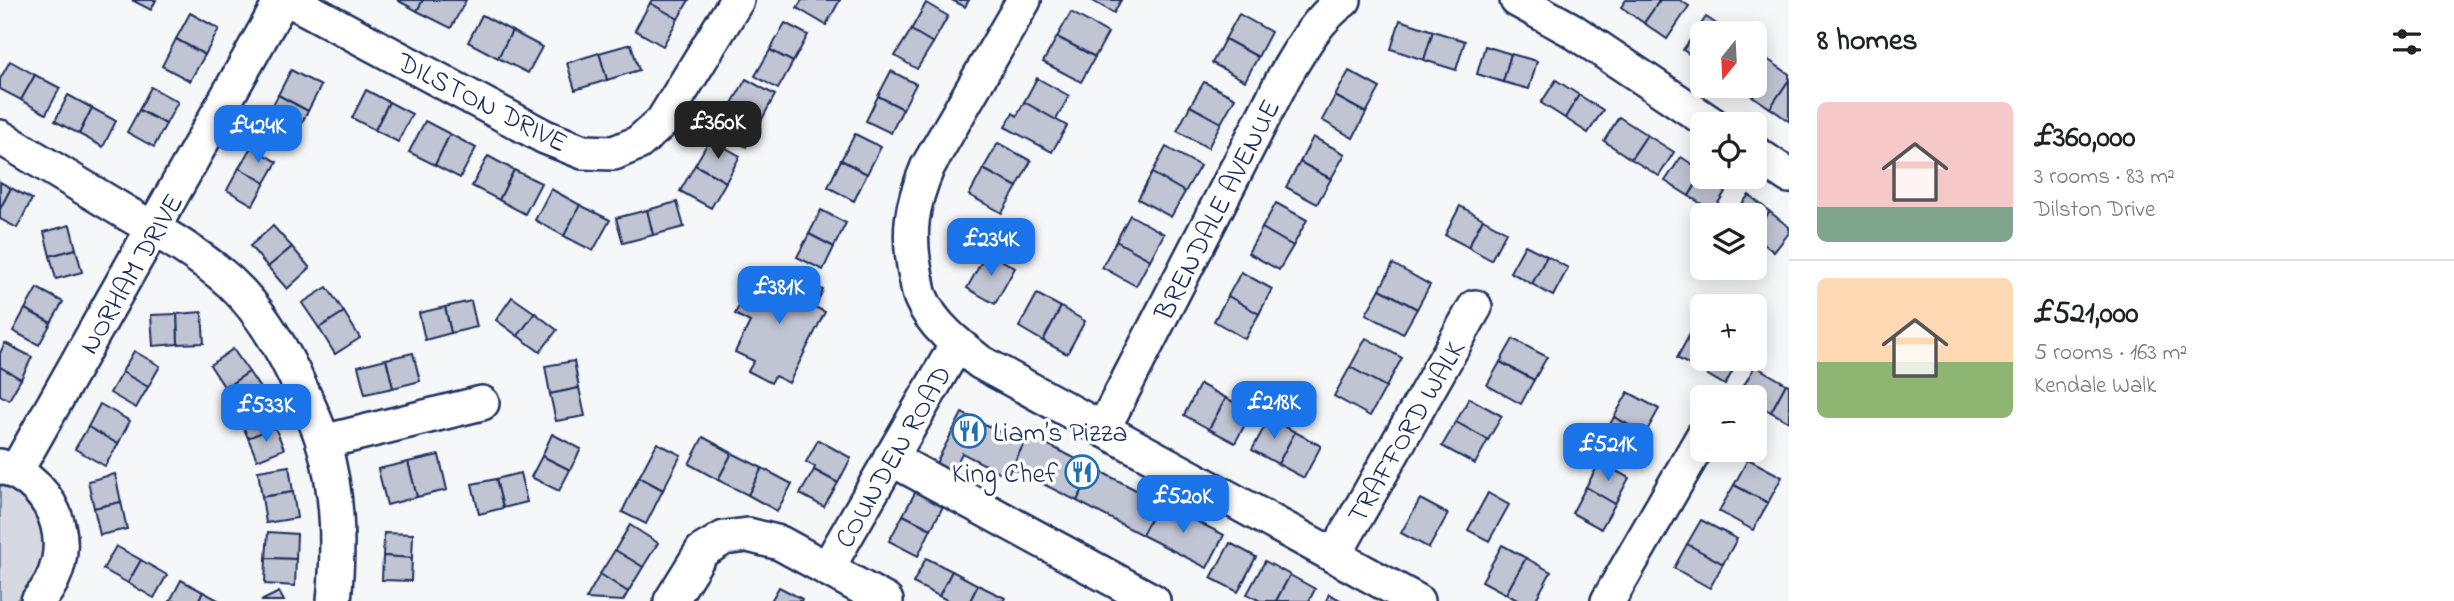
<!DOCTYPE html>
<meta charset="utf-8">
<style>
body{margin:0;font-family:"Indie Flower",sans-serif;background:#f2f2f2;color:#202124;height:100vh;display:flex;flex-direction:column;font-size:26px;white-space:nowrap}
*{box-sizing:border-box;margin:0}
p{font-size:23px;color:#757577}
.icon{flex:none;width:38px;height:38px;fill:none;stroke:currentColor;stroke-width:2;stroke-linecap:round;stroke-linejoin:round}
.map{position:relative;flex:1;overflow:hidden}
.sheet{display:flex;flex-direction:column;background:#fff;width:665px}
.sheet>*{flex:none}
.needle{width:46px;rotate:198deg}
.buttons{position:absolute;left:1690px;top:21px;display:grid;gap:14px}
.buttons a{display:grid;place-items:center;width:77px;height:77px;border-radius:10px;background:#fff;box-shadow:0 4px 18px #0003;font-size:35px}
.price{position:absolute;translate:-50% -60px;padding:0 16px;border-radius:14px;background:#1a73e8;color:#fff;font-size:23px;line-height:46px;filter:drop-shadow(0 2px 4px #0008)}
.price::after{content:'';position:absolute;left:50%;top:42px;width:21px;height:16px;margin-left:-10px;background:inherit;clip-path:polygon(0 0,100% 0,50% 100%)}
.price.selected{background:#222;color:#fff}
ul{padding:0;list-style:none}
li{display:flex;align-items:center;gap:21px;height:175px;padding:0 28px}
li+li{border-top:2px solid #e0e0e0}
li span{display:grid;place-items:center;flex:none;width:196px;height:140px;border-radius:10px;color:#555}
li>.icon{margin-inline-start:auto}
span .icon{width:84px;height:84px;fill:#fffc;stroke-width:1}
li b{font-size:30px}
h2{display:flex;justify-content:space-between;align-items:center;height:84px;padding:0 28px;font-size:30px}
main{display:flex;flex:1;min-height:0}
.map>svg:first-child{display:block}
.green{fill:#d6d9e2;stroke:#7884a0;stroke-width:2}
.building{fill:#c0c4d3;stroke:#1b2f5e;stroke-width:2}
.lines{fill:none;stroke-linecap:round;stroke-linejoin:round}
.minor-casing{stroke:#1b2f5e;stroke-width:38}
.minor{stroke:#fff;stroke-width:33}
.labels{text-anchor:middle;stroke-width:7;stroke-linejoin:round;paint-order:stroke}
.street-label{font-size:28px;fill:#1b2f5e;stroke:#fff}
.poi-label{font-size:28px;fill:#1b2f5e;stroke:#fff;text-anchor:start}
</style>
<main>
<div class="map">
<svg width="1789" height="601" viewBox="0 0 1789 601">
<rect width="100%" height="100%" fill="#f6f7f9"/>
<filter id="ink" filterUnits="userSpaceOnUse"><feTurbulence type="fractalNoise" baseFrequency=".0143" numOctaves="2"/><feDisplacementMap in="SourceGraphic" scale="14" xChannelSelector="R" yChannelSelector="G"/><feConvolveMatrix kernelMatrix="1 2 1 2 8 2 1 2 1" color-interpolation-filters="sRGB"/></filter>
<g filter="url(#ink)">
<polygon class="green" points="0,479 35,504 45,529 45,559 33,587 16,601 0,601"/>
<g class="building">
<polygon points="132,0 156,0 151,10"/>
<polygon points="397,0 423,0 417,11"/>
<polygon points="423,0 466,0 451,28 417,11"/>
<polygon points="652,0 689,0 678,19 650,3"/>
<polygon points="802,0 840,0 826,25 797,8"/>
<polygon points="952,0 969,0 965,7"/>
<polygon points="1091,0 1121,0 1114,13"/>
<polygon points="1626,0 1660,0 1644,23 1621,7"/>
<polygon points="1660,0 1680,0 1689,6 1667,39 1644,23"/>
<polygon points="650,3 678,19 663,46 635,30"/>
<polygon points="926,3 948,16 933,43 911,30"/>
<polygon points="1071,12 1108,33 1095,57 1057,37"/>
<polygon points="190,13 219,29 205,55 176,39"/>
<polygon points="1239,14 1271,32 1258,57 1225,39"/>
<polygon points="482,15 512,31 498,58 468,42"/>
<polygon points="1706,17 1729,32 1703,33 1703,63 1683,50"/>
<polygon points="1400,20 1433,31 1424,60 1391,49"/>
<polygon points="785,23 808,35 793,62 770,50"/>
<polygon points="911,30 933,43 917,69 895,56"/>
<polygon points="512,31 542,47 528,73 498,58"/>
<polygon points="1433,31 1465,41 1456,70 1424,60"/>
<polygon points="1057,37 1095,57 1081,82 1043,62"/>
<polygon points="176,39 205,55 190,81 162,66"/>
<polygon points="1225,39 1258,57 1245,81 1212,63"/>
<polygon points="631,44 639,70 607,80 599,53"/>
<polygon points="1485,46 1511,54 1503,82 1477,74"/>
<polygon points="770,50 793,62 778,89 755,76"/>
<polygon points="599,53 607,80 575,90 567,63"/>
<polygon points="1511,54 1537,61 1529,89 1503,82"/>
<polygon points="1767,59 1789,74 1789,80 1770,108 1745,91 1749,86 1755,86 1755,77"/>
<polygon points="10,61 35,75 21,100 0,89 0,79"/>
<polygon points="291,70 321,86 308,111 278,95"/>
<polygon points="891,71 916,84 903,109 878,96"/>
<polygon points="1349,71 1380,88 1366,113 1335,96"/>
<polygon points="35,75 60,88 46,114 21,100"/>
<polygon points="1037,78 1069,96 1056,120 1024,102"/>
<polygon points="746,79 775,95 761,121 731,105"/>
<polygon points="1556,80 1579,95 1565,118 1541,103"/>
<polygon points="1789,80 1789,121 1770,108"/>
<polygon points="1204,82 1235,98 1221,123 1190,106"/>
<polygon points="151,87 178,102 166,124 139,110"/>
<polygon points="366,90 389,102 375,130 352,118"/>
<polygon points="68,95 92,108 79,134 55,121"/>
<polygon points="278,95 308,111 295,136 265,121"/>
<polygon points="1579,95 1603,110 1588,133 1565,118"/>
<polygon points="878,96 903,109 891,133 866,121"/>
<polygon points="1335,96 1366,113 1353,138 1322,120"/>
<polygon points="389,102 412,114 398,142 375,130"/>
<polygon points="1024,102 1067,126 1052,152 1005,127 1013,113 1017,116"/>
<polygon points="731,105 761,121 746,147 717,130"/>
<polygon points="1190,106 1221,123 1208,148 1177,131"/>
<polygon points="92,108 116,121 103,147 79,134"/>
<polygon points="139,110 166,124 154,147 127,132"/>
<polygon points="1619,117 1647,135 1631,159 1604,141"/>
<polygon points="425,121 450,134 435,165 409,152"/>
<polygon points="450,134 476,148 460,178 435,165"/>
<polygon points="855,134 881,147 867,174 841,160"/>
<polygon points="1647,135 1674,152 1659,176 1631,159"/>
<polygon points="1313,137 1345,154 1331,179 1300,162"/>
<polygon points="710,139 740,156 726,182 695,165"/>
<polygon points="998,143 1031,161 1017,187 983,169"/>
<polygon points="251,147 277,162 265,183 239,168"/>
<polygon points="1166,147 1200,166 1185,192 1152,173"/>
<polygon points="488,156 514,170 499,200 472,186"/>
<polygon points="1681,157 1703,171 1689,196 1665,181"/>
<polygon points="841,160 867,174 854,201 828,187"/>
<polygon points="1300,162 1331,179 1317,204 1286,187"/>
<polygon points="695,165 726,182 711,208 680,191"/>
<polygon points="239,168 265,183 253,205 227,190"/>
<polygon points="983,169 1017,187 1002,213 969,195"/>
<polygon points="514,170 541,183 525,214 499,200"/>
<polygon points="1152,173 1185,192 1171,217 1138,199"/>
<polygon points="1703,174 1703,177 1712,177 1728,187 1713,211 1689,196"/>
<polygon points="0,182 11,188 0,209"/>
<polygon points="11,188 32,199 17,228 0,219 0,209"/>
<polygon points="551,189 580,205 564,236 535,220"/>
<polygon points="1749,195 1770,212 1755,231 1755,215 1733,215"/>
<polygon points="677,202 684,227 653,235 647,210"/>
<polygon points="1276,203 1307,220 1293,246 1262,228"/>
<polygon points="580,205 610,220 593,251 564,236"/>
<polygon points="1460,206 1483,219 1468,247 1445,235"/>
<polygon points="647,210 653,235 623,243 616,218"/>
<polygon points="821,210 846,223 834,247 809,234"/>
<polygon points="1770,212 1789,227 1789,233 1774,252 1755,237 1755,231"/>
<polygon points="1130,215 1164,234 1150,260 1116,241"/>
<polygon points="1483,219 1506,232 1491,260 1468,247"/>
<polygon points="70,225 76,249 50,256 44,232"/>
<polygon points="273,226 292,247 268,267 250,246"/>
<polygon points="1262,228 1293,246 1279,270 1248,253"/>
<polygon points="809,234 834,247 823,270 797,257"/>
<polygon points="1116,241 1150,260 1136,286 1102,267"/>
<polygon points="1525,245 1547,256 1532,284 1510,272"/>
<polygon points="292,247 310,268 287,289 268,267"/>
<polygon points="76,249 82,272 56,279 50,256"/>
<polygon points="987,252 1015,268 995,304 967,288"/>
<polygon points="1547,256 1568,268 1553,296 1532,284"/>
<polygon points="1393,264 1430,285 1417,309 1380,289"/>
<polygon points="783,269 823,290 815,307 825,312 789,383 775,376 771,383 748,371 754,361 735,352 750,322 735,314 750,283 770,293"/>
<polygon points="1241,272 1272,289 1259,314 1228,296"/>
<polygon points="327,287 344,312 319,328 302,303"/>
<polygon points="37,288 63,302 51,323 25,309"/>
<polygon points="1380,289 1417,309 1403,334 1366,314"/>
<polygon points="1037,294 1061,307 1043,341 1019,327"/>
<polygon points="1228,296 1259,314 1245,339 1214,321"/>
<polygon points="512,297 535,313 518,336 496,320"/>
<polygon points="471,301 477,327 451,333 445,307"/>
<polygon points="445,307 451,333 425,340 419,313"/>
<polygon points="1061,307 1085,321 1067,354 1043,341"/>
<polygon points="25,309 51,323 39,345 13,331"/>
<polygon points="202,312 204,343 178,344 177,314"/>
<polygon points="344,312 360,338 335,354 319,328"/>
<polygon points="535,313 557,330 540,352 518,336"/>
<polygon points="177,314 178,344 153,346 151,315"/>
<polygon points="1691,332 1703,338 1703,359 1708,359 1701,371 1677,358"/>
<polygon points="1366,338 1402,358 1386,387 1350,367"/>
<polygon points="1513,339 1547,357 1534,380 1500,362"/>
<polygon points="5,343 32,357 21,379 0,367 0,353"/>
<polygon points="233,349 249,372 225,388 210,365"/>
<polygon points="134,351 160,366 148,387 122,372"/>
<polygon points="413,353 420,381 393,388 386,359"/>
<polygon points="386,359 393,388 365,394 358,366"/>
<polygon points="1708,359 1739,359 1725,385 1701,371"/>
<polygon points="574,361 579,388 550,394 545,366"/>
<polygon points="1500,362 1534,380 1521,404 1487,385"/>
<polygon points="1755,366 1786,384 1771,412 1755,403 1755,397 1745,397 1739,394"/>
<polygon points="0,367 21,379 9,400 0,395"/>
<polygon points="1350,367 1386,387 1370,416 1334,396"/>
<polygon points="122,372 148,387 136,408 110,393"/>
<polygon points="249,372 264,394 241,410 225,388"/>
<polygon points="1200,384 1226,398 1209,429 1184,415"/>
<polygon points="1786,384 1789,385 1789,422 1771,412"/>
<polygon points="579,388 585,416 556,421 550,394"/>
<polygon points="1628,392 1659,409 1645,434 1614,417"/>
<polygon points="1226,398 1252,412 1235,443 1209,429"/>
<polygon points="1469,398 1502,416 1488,440 1456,422"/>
<polygon points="100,404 130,421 118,444 88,427"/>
<polygon points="266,406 275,427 248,438 239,417"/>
<polygon points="962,413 1024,444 1007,476 962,453 949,479 932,471"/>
<polygon points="1614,417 1645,434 1631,459 1600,442"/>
<polygon points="1269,418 1295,432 1278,464 1252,450"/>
<polygon points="1456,422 1488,440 1475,464 1442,446"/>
<polygon points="88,427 118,444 105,466 75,449"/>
<polygon points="275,427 284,449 257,460 248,438"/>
<polygon points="1295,432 1321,446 1304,478 1278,464"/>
<polygon points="552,434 581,449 570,470 542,456"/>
<polygon points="1029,435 1094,468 1077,501 1011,468"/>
<polygon points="703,437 732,453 718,480 689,464"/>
<polygon points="818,440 851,458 838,483 814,470 815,467 806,462"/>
<polygon points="657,443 681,455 663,490 639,477"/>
<polygon points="732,453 762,468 748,495 718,480"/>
<polygon points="439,455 447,490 417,497 408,462"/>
<polygon points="542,456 570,470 559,491 531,477"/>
<polygon points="1748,459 1782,477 1768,503 1734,485"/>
<polygon points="408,462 417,497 387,505 378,469"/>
<polygon points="1600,462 1629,478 1615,504 1586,487"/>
<polygon points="289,466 293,492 262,497 258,471"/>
<polygon points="762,468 792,484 777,511 748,495"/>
<polygon points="1094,468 1159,502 1142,535 1077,501"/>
<polygon points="814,470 838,483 824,507 800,494"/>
<polygon points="520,473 527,502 503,508 496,479"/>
<polygon points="115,474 121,502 94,508 88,481"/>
<polygon points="639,477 663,490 646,524 622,512"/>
<polygon points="496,479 503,508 479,514 472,484"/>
<polygon points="1734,485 1768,503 1753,530 1719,511"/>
<polygon points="1586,487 1615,504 1601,529 1572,513"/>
<polygon points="917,489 945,503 931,529 903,515"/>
<polygon points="293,492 297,518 266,523 262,497"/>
<polygon points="1488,493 1509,505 1489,541 1468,530"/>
<polygon points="1420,499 1448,514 1429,548 1401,533"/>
<polygon points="121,502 127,529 100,535 94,508"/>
<polygon points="1159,502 1224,535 1207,568 1142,535"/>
<polygon points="903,515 931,529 918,556 889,541"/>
<polygon points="1701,520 1737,539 1723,564 1687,544"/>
<polygon points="630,525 658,543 643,567 615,550"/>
<polygon points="268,532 297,534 296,559 266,558"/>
<polygon points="384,533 413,534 412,558 383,556"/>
<polygon points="1230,543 1256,557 1238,592 1211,578"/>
<polygon points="1687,544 1723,564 1710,588 1674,568"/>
<polygon points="1502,545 1526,558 1506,594 1482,581"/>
<polygon points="116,546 141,560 128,583 103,569"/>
<polygon points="615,550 643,567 628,592 600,574"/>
<polygon points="383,556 412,558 411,581 382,580"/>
<polygon points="266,558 296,559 295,586 265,584"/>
<polygon points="926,558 952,571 939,596 913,583"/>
<polygon points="1526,558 1551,572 1535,601 1519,601 1506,594"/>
<polygon points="141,560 167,575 154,598 128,583"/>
<polygon points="1265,561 1290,575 1276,601 1260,601 1247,594"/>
<polygon points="952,571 978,585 970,601 949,601 939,596"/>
<polygon points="600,574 628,592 623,601 586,599"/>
<polygon points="1290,575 1315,589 1309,601 1276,601"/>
<polygon points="181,580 203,592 198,601 170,601"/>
<polygon points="978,585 1005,598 1003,601 970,601"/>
<polygon points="779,587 802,599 801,601 771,601"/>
<polygon points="203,592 220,601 198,601"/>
<polygon points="279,592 284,601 261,601"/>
<polygon points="1329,594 1342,601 1326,601"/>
</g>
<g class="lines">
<defs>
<g id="minor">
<polyline points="290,0 545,137 583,152 614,153 638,143 662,122 737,0"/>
<path d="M1024,0L928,166C911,206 907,233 916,277C918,284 918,292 921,298C932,325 958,345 980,362L1417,601"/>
<polyline points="1517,0 1570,29 1712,124"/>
<path d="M0,137C43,163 85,188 128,214C163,234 200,255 230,282C257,307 278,341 294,374C304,396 316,419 323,442C339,494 339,548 334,601"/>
<polyline points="1755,153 1789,176"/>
<path d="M1103,429L1284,77C1301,49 1317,19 1344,0"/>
<polyline points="323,442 482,403"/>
<polyline points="890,458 1153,601"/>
<path d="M0,466C60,484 80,555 38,601"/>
<polyline points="16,471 282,0"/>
<polyline points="1334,556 1475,307"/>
<polyline points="827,569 957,344"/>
<polyline points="671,601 702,551 724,538 748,535 780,543 886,601"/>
<polyline points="1608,601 1703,436"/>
</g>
</defs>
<use href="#minor" class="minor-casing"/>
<use href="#minor" class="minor"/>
</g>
</g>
<defs>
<symbol id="restaurant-ring" viewBox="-11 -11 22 22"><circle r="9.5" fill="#fff" stroke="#1f6fb2" stroke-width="1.5"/><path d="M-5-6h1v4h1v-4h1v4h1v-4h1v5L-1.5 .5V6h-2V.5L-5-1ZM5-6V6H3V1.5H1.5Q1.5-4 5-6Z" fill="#1f6fb2"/></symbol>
</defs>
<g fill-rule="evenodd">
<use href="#restaurant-ring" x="950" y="412" width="38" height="38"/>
<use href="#restaurant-ring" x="1063" y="453" width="38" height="38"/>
</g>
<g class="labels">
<g class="street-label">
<text transform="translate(483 101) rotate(27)" y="10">DILSTON DRIVE</text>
<text transform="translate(1216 209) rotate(-63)" y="10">BRENDALE AVENUE</text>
<text transform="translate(130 273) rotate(-60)" y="10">NORHAM DRIVE</text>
<text transform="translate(1405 431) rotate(-60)" y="10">TRAFFORD WALK</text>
<text transform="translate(892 456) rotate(-60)" y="10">COUNDEN ROAD</text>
</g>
<g class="poi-label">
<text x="993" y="441">Liam’s Pizza</text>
<text x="1058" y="482" text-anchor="end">King Chef</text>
</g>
</g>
</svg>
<div class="buttons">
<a><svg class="needle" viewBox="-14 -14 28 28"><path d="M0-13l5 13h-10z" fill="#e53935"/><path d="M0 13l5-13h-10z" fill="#757577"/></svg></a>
<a><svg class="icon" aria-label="locate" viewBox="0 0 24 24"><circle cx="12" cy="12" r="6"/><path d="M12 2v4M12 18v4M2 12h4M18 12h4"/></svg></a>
<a><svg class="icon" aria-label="layers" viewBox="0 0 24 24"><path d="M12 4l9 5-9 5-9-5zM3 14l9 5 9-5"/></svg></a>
<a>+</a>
<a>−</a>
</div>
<b class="price selected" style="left:718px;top:161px">£360K</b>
<b class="price" style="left:258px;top:165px">£424K</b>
<b class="price" style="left:991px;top:278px">£234K</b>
<b class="price" style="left:779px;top:326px">£381K</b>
<b class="price" style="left:1274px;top:441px">£218K</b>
<b class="price" style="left:266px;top:444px">£533K</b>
<b class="price" style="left:1608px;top:483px">£521K</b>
<b class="price" style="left:1183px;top:535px">£520K</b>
</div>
<section class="sheet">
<h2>8 homes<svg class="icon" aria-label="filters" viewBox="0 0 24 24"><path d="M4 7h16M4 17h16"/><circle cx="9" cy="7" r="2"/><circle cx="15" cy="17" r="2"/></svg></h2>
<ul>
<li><span style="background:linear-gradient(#f6c9c9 75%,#7fa58c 0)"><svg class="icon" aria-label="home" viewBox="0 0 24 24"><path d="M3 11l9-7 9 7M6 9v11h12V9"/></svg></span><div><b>£360,000</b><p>3 rooms · 83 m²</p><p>Dilston Drive</p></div></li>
<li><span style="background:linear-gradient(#ffd9b3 60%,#8fb573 0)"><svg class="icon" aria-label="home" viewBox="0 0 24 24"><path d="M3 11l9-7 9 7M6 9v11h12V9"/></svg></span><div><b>£521,000</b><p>5 rooms · 163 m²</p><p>Kendale Walk</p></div></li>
</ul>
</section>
</main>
